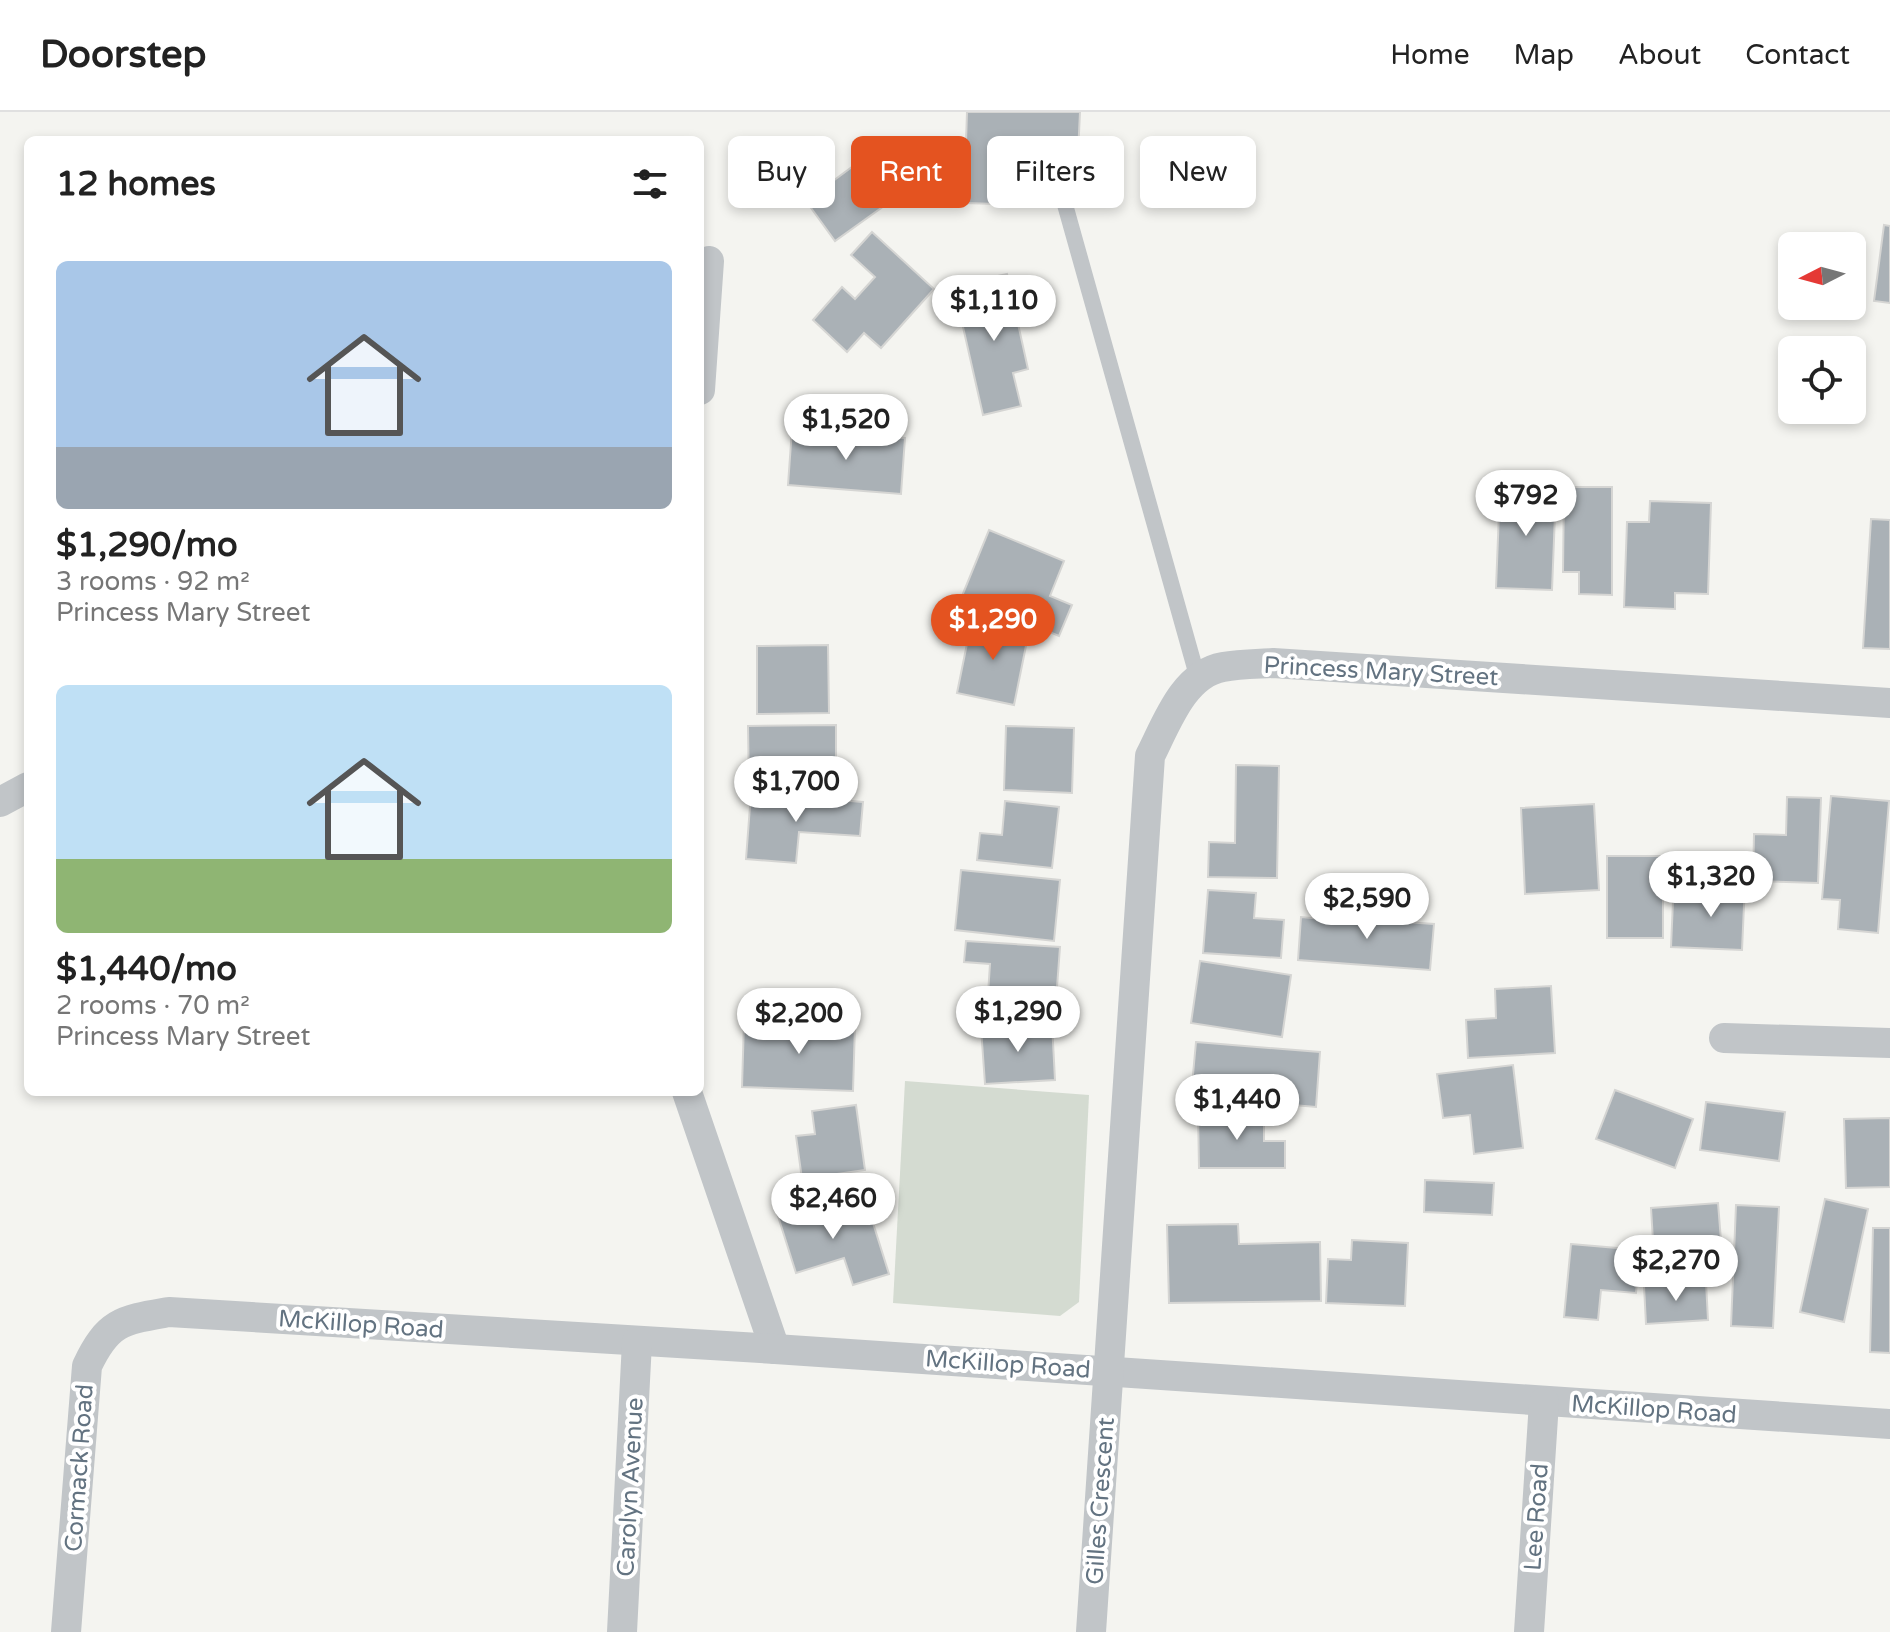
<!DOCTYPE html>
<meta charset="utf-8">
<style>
body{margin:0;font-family:"Varela Round",sans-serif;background:#f6f6f6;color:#222;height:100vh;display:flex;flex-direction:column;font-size:30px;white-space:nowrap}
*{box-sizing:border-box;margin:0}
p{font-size:26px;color:#767676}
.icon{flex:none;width:44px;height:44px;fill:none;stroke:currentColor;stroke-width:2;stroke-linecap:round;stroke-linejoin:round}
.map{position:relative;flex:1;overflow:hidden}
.side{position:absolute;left:24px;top:24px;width:680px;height:960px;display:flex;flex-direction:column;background:#fff;border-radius:12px;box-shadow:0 4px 12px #0003}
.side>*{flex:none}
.top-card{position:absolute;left:728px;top:24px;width:760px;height:72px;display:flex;gap:16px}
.needle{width:52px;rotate:264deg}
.tools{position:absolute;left:1778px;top:120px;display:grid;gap:16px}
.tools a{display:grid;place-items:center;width:88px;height:88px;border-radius:12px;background:#fff;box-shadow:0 4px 12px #0003;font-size:40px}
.price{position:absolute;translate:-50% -68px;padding:0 18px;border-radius:28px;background:#fff;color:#222;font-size:26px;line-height:52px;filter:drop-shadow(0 2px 4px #0008)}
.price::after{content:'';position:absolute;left:50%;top:48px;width:24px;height:18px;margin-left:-12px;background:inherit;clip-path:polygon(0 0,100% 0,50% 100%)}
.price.active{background:#e45320;color:#fff}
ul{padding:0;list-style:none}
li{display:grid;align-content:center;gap:16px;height:424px;padding:0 32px}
li span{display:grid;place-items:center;height:248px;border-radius:12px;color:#555}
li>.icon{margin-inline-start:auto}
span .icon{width:144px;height:144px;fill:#fffc;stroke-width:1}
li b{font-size:34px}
h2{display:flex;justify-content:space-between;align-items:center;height:96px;padding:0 32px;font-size:34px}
.tag{padding:0 28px;border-radius:12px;background:#fff;box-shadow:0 4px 12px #0003;font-size:28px;line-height:72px}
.tag.active{background:#e45320;color:#fff}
header{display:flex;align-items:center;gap:48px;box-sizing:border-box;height:112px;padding:0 40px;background:#fff;border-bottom:2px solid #e0e0e0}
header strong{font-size:38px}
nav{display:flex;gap:44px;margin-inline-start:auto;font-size:28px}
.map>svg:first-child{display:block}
.green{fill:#d4dbd1}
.building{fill:#aab1b6;stroke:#d5d5d3;stroke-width:2}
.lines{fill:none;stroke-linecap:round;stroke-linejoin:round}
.service{stroke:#c1c5c8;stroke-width:16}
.minor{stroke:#c1c5c8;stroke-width:30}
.labels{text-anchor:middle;stroke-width:8;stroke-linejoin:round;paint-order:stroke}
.street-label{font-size:24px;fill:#637381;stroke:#fff}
</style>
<header>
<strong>Doorstep</strong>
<nav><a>Home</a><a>Map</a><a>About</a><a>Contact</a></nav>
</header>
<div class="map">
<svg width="1890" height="1520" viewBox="0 0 1890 1520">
<rect width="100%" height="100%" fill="#f4f4f0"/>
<polygon class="green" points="905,969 1089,983 1079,1190 1060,1204 893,1191"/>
<g class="building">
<polygon points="967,0 1080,0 1077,63 999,61 998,92 964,91"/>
<polygon points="879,35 909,76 835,129 806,89"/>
<polygon points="1884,113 1890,114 1890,191 1874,189"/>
<polygon points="872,120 934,177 881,236 864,221 847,240 813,208 842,175 855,187 875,165 851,143"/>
<polygon points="1007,162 1028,257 1013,261 1021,294 983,303 958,193 976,188 971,170"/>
<polygon points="792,317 905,326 901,382 788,373"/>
<polygon points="1500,375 1556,377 1552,478 1496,476"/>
<polygon points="1564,375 1612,375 1612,483 1579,482 1579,460 1563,460"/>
<polygon points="1650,389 1711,391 1708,482 1675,481 1675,497 1624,495 1627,410 1649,410"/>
<polygon points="1871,407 1890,408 1890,537 1863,536"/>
<polygon points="989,418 1064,449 1050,484 1072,493 1059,524 962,484"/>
<polygon points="972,507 1029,519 1014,593 957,581"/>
<polygon points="828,533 829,601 757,602 757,534"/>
<polygon points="836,613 836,675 749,676 748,614"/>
<polygon points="1006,614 1074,616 1072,681 1004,678"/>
<polygon points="1236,653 1279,654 1277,766 1208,765 1209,730 1235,731"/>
<polygon points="751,681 863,690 860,724 799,720 796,751 746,747"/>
<polygon points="1831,684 1889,689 1878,821 1838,817 1840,788 1822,787"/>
<polygon points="1787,685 1821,686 1818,771 1753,769 1754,722 1786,723"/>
<polygon points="1005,689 1059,695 1052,756 977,748 980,721 1002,723"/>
<polygon points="1594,692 1599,778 1525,782 1521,696"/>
<rect x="1607" y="744" width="56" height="82"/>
<polygon points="961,758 1060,768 1054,829 955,818"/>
<polygon points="1706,769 1745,771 1742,838 1671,835 1673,789 1705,790"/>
<polygon points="1208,778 1256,781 1254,806 1284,808 1281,846 1203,841"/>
<polygon points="1357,793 1392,796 1391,809 1434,812 1430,858 1298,848 1301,805 1356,810"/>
<polygon points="966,829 1060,835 1055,902 987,897 990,852 964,850"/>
<polygon points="1200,849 1291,863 1282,925 1191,911"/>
<polygon points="1551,874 1555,941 1468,946 1466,908 1496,906 1495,877"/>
<polygon points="744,910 855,913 853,979 742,975"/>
<polygon points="1052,911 1055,968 985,972 981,916"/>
<polygon points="1196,930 1320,940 1316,995 1191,984"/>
<polygon points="1513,953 1523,1036 1474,1042 1470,1003 1443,1006 1437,962"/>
<polygon points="1615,978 1693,1007 1675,1056 1596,1027"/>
<polygon points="1706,990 1785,1000 1779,1049 1700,1038"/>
<polygon points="856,993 865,1058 802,1067 796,1024 815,1022 812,999"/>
<polygon points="1198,1000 1264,1000 1264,1029 1285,1029 1285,1056 1199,1056"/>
<polygon points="1890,1006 1890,1075 1846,1076 1844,1007"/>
<polygon points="1425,1068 1494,1071 1492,1103 1424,1100"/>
<polygon points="819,1087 827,1108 868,1095 889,1162 853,1173 844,1146 796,1161 777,1101"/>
<polygon points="1825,1087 1868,1097 1844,1210 1800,1200"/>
<polygon points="1718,1091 1722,1141 1654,1145 1651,1096"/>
<polygon points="1736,1093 1779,1095 1773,1216 1731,1214"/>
<polygon points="1238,1112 1239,1132 1320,1130 1321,1189 1169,1191 1167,1113"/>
<polygon points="1873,1116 1890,1116 1890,1241 1870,1240"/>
<polygon points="1352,1128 1408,1131 1405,1194 1326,1191 1328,1147 1351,1148"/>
<polygon points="1571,1132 1640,1138 1636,1181 1601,1178 1598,1208 1564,1205"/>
<polygon points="1706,1170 1708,1208 1646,1212 1644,1174"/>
</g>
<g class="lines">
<polyline class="service" points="1064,89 1198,567"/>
<g class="minor">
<polyline points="700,278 709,149"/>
<polyline points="0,690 28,675"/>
<polyline points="1724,926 1890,931"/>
<polyline points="687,980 775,1237"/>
<path d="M66,1520L87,1254C108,1209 123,1208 169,1200L775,1237L1890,1312"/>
<polyline points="622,1520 637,1230"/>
<path d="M1091,1520L1150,644C1166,613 1183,562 1223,555C1239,552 1256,552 1273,551L1890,591"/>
<polyline points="1529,1520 1544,1290"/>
</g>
</g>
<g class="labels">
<g class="street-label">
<text transform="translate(1381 559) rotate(3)" y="8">Princess Mary Street</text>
<text transform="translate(361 1212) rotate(4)" y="8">McKillop Road</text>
<text transform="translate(1008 1252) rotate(4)" y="8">McKillop Road</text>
<text transform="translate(1654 1297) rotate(4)" y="8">McKillop Road</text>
<text transform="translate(79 1356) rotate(-86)" y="8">Cormack Road</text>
<text transform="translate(630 1375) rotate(-87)" y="8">Carolyn Avenue</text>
<text transform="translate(1100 1389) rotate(-86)" y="8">Gilles Crescent</text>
<text transform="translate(1536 1405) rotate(-86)" y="8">Lee Road</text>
</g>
</g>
</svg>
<div class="tools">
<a><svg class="needle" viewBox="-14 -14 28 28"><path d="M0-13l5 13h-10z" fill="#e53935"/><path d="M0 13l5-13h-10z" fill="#767676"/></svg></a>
<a><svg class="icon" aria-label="locate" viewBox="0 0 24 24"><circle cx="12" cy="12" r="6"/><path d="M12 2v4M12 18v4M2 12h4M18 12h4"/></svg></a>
</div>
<b class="price" style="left:994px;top:231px">$1,110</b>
<b class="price" style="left:846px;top:350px">$1,520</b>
<b class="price" style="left:1526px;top:426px">$792</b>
<b class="price active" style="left:993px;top:550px">$1,290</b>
<b class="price" style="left:796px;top:712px">$1,700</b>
<b class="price" style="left:1711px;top:807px">$1,320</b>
<b class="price" style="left:1367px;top:829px">$2,590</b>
<b class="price" style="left:1018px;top:942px">$1,290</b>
<b class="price" style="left:799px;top:944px">$2,200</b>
<b class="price" style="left:1237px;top:1030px">$1,440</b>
<b class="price" style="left:833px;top:1129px">$2,460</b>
<b class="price" style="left:1676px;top:1191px">$2,270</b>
<div class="top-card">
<a class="tag">Buy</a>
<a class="tag active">Rent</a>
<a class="tag">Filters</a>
<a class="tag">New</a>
</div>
<section class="side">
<h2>12 homes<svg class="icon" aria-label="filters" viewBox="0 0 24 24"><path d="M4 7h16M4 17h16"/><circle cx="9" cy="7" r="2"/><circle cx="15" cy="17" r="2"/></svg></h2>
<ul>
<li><span style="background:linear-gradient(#a9c7e8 75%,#9aa5b1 0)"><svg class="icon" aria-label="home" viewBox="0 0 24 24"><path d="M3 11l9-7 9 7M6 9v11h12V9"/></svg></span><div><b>$1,290/mo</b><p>3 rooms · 92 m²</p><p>Princess Mary Street</p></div></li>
<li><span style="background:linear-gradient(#bfe0f5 70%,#8fb573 0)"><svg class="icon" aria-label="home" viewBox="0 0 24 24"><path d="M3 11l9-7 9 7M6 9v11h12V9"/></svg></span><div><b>$1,440/mo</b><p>2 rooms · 70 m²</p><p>Princess Mary Street</p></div></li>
</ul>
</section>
</div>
